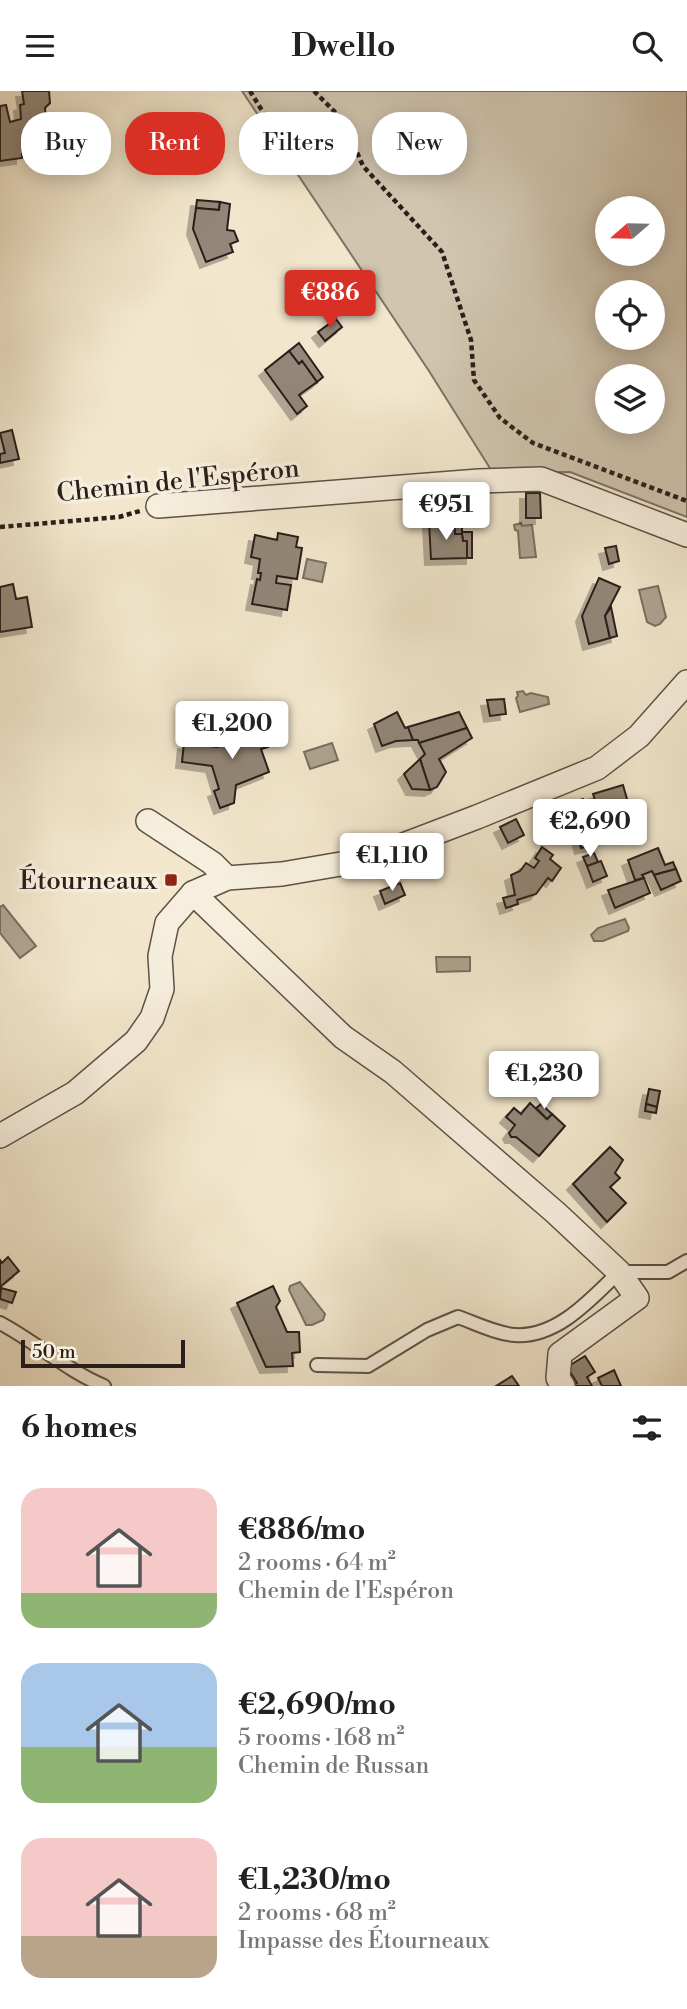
<!DOCTYPE html>
<meta charset="utf-8">
<style>
body{margin:0;font-family:"Libre Bodoni",serif;background:#f2f2f2;color:#222;height:100vh;display:flex;flex-direction:column;font-size:26px;white-space:nowrap}
*{box-sizing:border-box;margin:0}
p{font-size:23px;color:#767676}
.icon{flex:none;width:38px;height:38px;fill:none;stroke:currentColor;stroke-width:2;stroke-linecap:round;stroke-linejoin:round}
.map{position:relative;height:1295px;overflow:hidden}
.side{display:flex;flex-direction:column;background:#fff;flex:1}
.side>*{flex:none}
.top-card{position:absolute;left:21px;top:21px;width:646px;height:63px;display:flex;gap:14px}
.needle{width:46px;rotate:250deg}
.controls{position:absolute;left:595px;top:105px;display:grid;gap:14px}
.controls a{display:grid;place-items:center;width:70px;height:70px;border-radius:50%;background:#fff;box-shadow:0 4px 18px #0003;font-size:35px}
.scale{position:absolute;left:21px;bottom:18px;width:164px;box-sizing:border-box;padding-left:7px;border:4px solid #2b1f1b;border-top:0;font-size:19px;line-height:24px;white-space:nowrap;color:#2b1f1b;-webkit-text-stroke:5px #f7efde;paint-order:stroke}
.price{position:absolute;translate:-50% -60px;padding:0 16px;border-radius:7px;background:#fff;color:#222;font-size:23px;line-height:46px;filter:drop-shadow(0 2px 4px #0008)}
.price::after{content:'';position:absolute;left:50%;top:42px;width:21px;height:16px;margin-left:-10px;background:inherit;clip-path:polygon(0 0,100% 0,50% 100%)}
.price.on{background:#d93025;color:#fff}
ul{padding:0;list-style:none}
li{display:flex;align-items:center;gap:21px;height:175px;padding:0 21px}
li span{display:grid;place-items:center;flex:none;width:196px;height:140px;border-radius:21px;color:#555}
li>.icon{margin-inline-start:auto}
span .icon{width:84px;height:84px;fill:#fffc;stroke-width:1}
li b{font-size:30px}
h2{display:flex;justify-content:space-between;align-items:center;height:84px;padding:0 21px;font-size:30px}
.tag{padding:0 24px;border-radius:28px;background:#fff;box-shadow:0 4px 18px #0003;font-size:24px;line-height:63px}
.tag.on{background:#d93025;color:#fff}
header{display:flex;justify-content:space-between;align-items:center;height:91px;padding:0 21px;background:#fff;font-size:32px;font-weight:800}
.map>svg:first-child{display:block}
.green{fill:#d0c5af;stroke:#7e7265;stroke-width:2;fill-rule:evenodd}
.water{fill:#aea390;stroke:#7a6e61;stroke-width:2}
.building{fill:#928778;stroke:#2b1f1b;stroke-width:2;filter:url(#shadow)}
.lines{fill:none;stroke-linecap:round;stroke-linejoin:round}
.lane-casing{stroke:#5d5148;stroke-width:16}
.street-casing{stroke:#5d5148;stroke-width:26}
.path{stroke:#2b1f1b;stroke-width:4.5;stroke-dasharray:5 3.5;stroke-linecap:butt}
.lane{stroke:#f7efde;stroke-width:12}
.street{stroke:#f7efde;stroke-width:23}
.poi-dot{fill:#8f2418;stroke:#f7efde;stroke-width:2.5}
.labels{text-anchor:middle;stroke-width:7;stroke-linejoin:round;paint-order:stroke}
.street-label{font-size:26px;fill:#2b1f1b;stroke:#f7efde}
.poi-label{font-size:26px;fill:#2b1f1b;stroke:#f7efde;text-anchor:end}
</style>
<header><svg class="icon" aria-label="menu" viewBox="0 0 24 24"><path d="M4 6h16M4 12h16M4 18h16"/></svg>Dwello<svg class="icon" aria-label="search" viewBox="0 0 24 24"><circle cx="10" cy="10" r="6"/><path d="M15 15l6 6"/></svg></header>
<div class="map">
<svg width="687" height="1295" viewBox="0 0 687 1295">
<defs>
<filter id="shadow"><feDropShadow dx="-6" dy="6" stdDeviation="0" flood-color="#0004"/></filter>
</defs>
<rect width="100%" height="100%" fill="#f2e7cd"/>
<filter id="stains"><feTurbulence type="fractalNoise" baseFrequency=".00286" numOctaves="4"/><feColorMatrix values="0 0 0 0 .2 0 0 0 0 .09 0 0 0 0 .02 0 0 0 .5 -.17"/></filter>
<radialGradient id="worn" r=".72"><stop offset=".6" stop-color="#630" stop-opacity="0"/><stop offset="1" stop-color="#630" stop-opacity=".3"/></radialGradient>
<path class="green" d="M242,0H687V426L570,381L493,382L429,280ZM607,117H653V163H607ZM607,201H653V247H607ZM607,285H653V331H607Z"/>
<g class="water">
<polygon points="521,432 522,435 532,434 536,466 520,467 518,440 515,439 514,434"/>
<polygon points="307,468 326,472 322,491 303,487"/>
<polygon points="658,495 666,526 660,533 655,535 647,531 639,499"/>
<polygon points="523,600 526,604 531,602 548,606 549,613 520,621 516,607 518,605 517,601"/>
<polygon points="332,652 338,669 310,678 304,661"/>
<polygon points="3,814 36,855 20,867 0,842 0,816"/>
<polygon points="625,828 629,837 628,840 603,850 594,850 591,844 598,837"/>
<polygon points="436,866 470,866 470,880 437,881"/>
<polygon points="300,1191 325,1223 323,1229 312,1234 306,1234 289,1199 290,1195"/>
</g>
<g class="building">
<polygon points="22,0 49,0 50,12 45,17 46,29 51,32 53,50 22,55 22,67 0,70 0,15 6,14 10,31 21,28 20,14 24,13"/>
<polygon points="197,109 220,111 219,119 196,117"/>
<polygon points="220,111 230,113 227,139 234,140 238,150 230,153 233,161 206,171 193,138 196,117 219,119"/>
<polygon points="336,228 342,236 325,250 318,241"/>
<polygon points="299,252 323,286 317,291 302,270 299,273 289,260"/>
<polygon points="289,260 299,273 302,270 317,291 299,304 307,315 297,323 265,279"/>
<polygon points="12,339 19,368 0,372 0,363 5,362 0,342"/>
<polygon points="526,402 540,402 541,427 526,427"/>
<polygon points="454,430 462,430 462,441 472,441 472,467 467,467 467,450 463,450 462,443 455,443"/>
<polygon points="454,430 455,443 462,443 463,450 467,450 467,467 431,468 429,431"/>
<polygon points="278,442 298,446 296,456 302,457 297,488 277,485 276,492 291,494 287,519 252,513 257,488 260,489 261,482 258,482 260,468 251,466 255,444 277,449"/>
<polygon points="616,455 619,470 609,473 605,457"/>
<polygon points="599,487 620,496 605,525 610,547 589,553 582,525"/>
<polygon points="13,493 16,508 27,506 32,536 0,541 0,496"/>
<polygon points="611,516 617,545 610,547 605,525"/>
<polygon points="504,608 506,623 490,625 487,609"/>
<polygon points="397,621 405,637 408,636 413,649 396,650 382,655 374,633"/>
<polygon points="459,621 467,637 419,652 418,649 413,649 408,636"/>
<polygon points="258,631 268,656 261,658 269,681 236,694 234,712 220,717 214,700 219,698 212,675 182,671 184,652 217,656 230,652 227,643"/>
<polygon points="467,637 472,647 439,668 446,681 437,696 430,699 420,668 425,663 419,652"/>
<polygon points="420,668 430,699 412,698 404,683"/>
<polygon points="623,694 627,708 623,713 587,723 596,753 581,757 568,713 583,708 585,716 596,712 593,703"/>
<polygon points="516,728 524,744 508,752 500,736"/>
<polygon points="542,756 553,764 550,768 561,777 552,790 548,787 536,803 517,809 518,813 506,817 503,807 515,804 511,784 520,780 526,772 534,777 539,770 535,767"/>
<polygon points="658,757 665,774 673,771 676,778 654,784 652,780 642,784 644,787 635,789 628,769"/>
<polygon points="594,762 598,771 587,775 583,766"/>
<polygon points="601,770 607,785 593,791 587,775"/>
<polygon points="676,778 681,790 661,799 654,784"/>
<polygon points="644,787 650,802 615,817 608,799"/>
<polygon points="400,792 405,804 385,813 380,800"/>
<polygon points="649,998 660,1000 657,1016 646,1013"/>
<polygon points="530,1012 547,1028 552,1023 565,1035 539,1065 516,1046 511,1046 509,1042 515,1034 506,1026 514,1017 521,1023"/>
<polygon points="541,1013 552,1023 547,1028 536,1017"/>
<polygon points="646,1013 657,1016 656,1022 645,1020"/>
<polygon points="610,1056 623,1069 615,1082 620,1087 610,1096 626,1112 607,1131 573,1093"/>
<polygon points="8,1166 19,1180 0,1196 0,1169 2,1172"/>
<polygon points="273,1195 280,1210 276,1216 287,1241 299,1241 300,1261 292,1262 293,1275 266,1276 237,1212"/>
<polygon points="1,1197 16,1201 12,1212 0,1208"/>
<polygon points="585,1265 595,1281 587,1286 592,1295 572,1295 577,1292 567,1276"/>
<polygon points="614,1279 621,1295 602,1295 598,1287"/>
<polygon points="512,1285 519,1295 496,1295"/>
</g>
<g class="lines">
<defs>
<g id="lane">
<path d="M0,1232C36,1251 66,1279 104,1295"/>
<path d="M317,1274L368,1275L427,1239L458,1226C475,1232 497,1243 515,1244C557,1247 591,1208 619,1181H668L687,1170"/>
</g>
<g id="street">
<polyline points="158,415 479,390 541,388 687,444"/>
<polyline points="148,730 212,772 227,787"/>
<polyline points="193,802 343,946 393,981 556,1122 619,1181 637,1207 560,1263 558,1287 563,1295"/>
<polyline points="0,1045 75,1002 136,950 152,927 162,898 160,865 167,832 193,802 227,787 282,783 364,769 477,726 597,677 639,645 687,591"/>
</g>
</defs>
<use href="#lane" class="lane-casing"/>
<use href="#street" class="street-casing"/>
<g class="path">
<polyline points="250,0 269,31 312,57"/>
<polyline points="314,0 343,29 363,75 442,161 471,249 474,289 500,327 533,352 687,410"/>
<polyline points="0,436 119,426 140,420"/>
</g>
<use href="#lane" class="lane"/>
<use href="#street" class="street"/>
</g>
<rect class="poi-dot" x="164" y="782" width="14" height="14" rx="3.5"/>
<g class="labels">
<g class="street-label">
<text transform="translate(178 389) rotate(-6)" y="9">Chemin de l'Espéron</text>
</g>
<g class="poi-label">
<text x="157" y="798">Étourneaux</text>
</g>
</g>
<rect width="100%" height="100%" filter="url(#stains)"/>
<rect width="100%" height="100%" fill="url(#worn)"/>
</svg>
<div class="controls">
<a><svg class="needle" viewBox="-14 -14 28 28"><path d="M0-13l5 13h-10z" fill="#e53935"/><path d="M0 13l5-13h-10z" fill="#767676"/></svg></a>
<a><svg class="icon" aria-label="locate" viewBox="0 0 24 24"><circle cx="12" cy="12" r="6"/><path d="M12 2v4M12 18v4M2 12h4M18 12h4"/></svg></a>
<a><svg class="icon" aria-label="layers" viewBox="0 0 24 24"><path d="M12 4l9 5-9 5-9-5zM3 14l9 5 9-5"/></svg></a>
</div>
<div class="scale">50 m</div>
<b class="price on" style="left:330px;top:239px">€886</b>
<b class="price" style="left:446px;top:451px">€951</b>
<b class="price" style="left:232px;top:670px">€1,200</b>
<b class="price" style="left:590px;top:768px">€2,690</b>
<b class="price" style="left:392px;top:802px">€1,110</b>
<b class="price" style="left:544px;top:1020px">€1,230</b>
<div class="top-card">
<a class="tag">Buy</a>
<a class="tag on">Rent</a>
<a class="tag">Filters</a>
<a class="tag">New</a>
</div>
</div>
<section class="side">
<h2>6 homes<svg class="icon" aria-label="filters" viewBox="0 0 24 24"><path d="M4 7h16M4 17h16"/><circle cx="9" cy="7" r="2"/><circle cx="15" cy="17" r="2"/></svg></h2>
<ul>
<li><span style="background:linear-gradient(#f6c9c9 75%,#8fb573 0)"><svg class="icon" aria-label="home" viewBox="0 0 24 24"><path d="M3 11l9-7 9 7M6 9v11h12V9"/></svg></span><div><b>€886/mo</b><p>2 rooms · 64 m²</p><p>Chemin de l'Espéron</p></div></li>
<li><span style="background:linear-gradient(#a9c7e8 60%,#8fb573 0)"><svg class="icon" aria-label="home" viewBox="0 0 24 24"><path d="M3 11l9-7 9 7M6 9v11h12V9"/></svg></span><div><b>€2,690/mo</b><p>5 rooms · 168 m²</p><p>Chemin de Russan</p></div></li>
<li><span style="background:linear-gradient(#f6c9c9 70%,#b9a48a 0)"><svg class="icon" aria-label="home" viewBox="0 0 24 24"><path d="M3 11l9-7 9 7M6 9v11h12V9"/></svg></span><div><b>€1,230/mo</b><p>2 rooms · 68 m²</p><p>Impasse des Étourneaux</p></div></li>
</ul>
</section>
